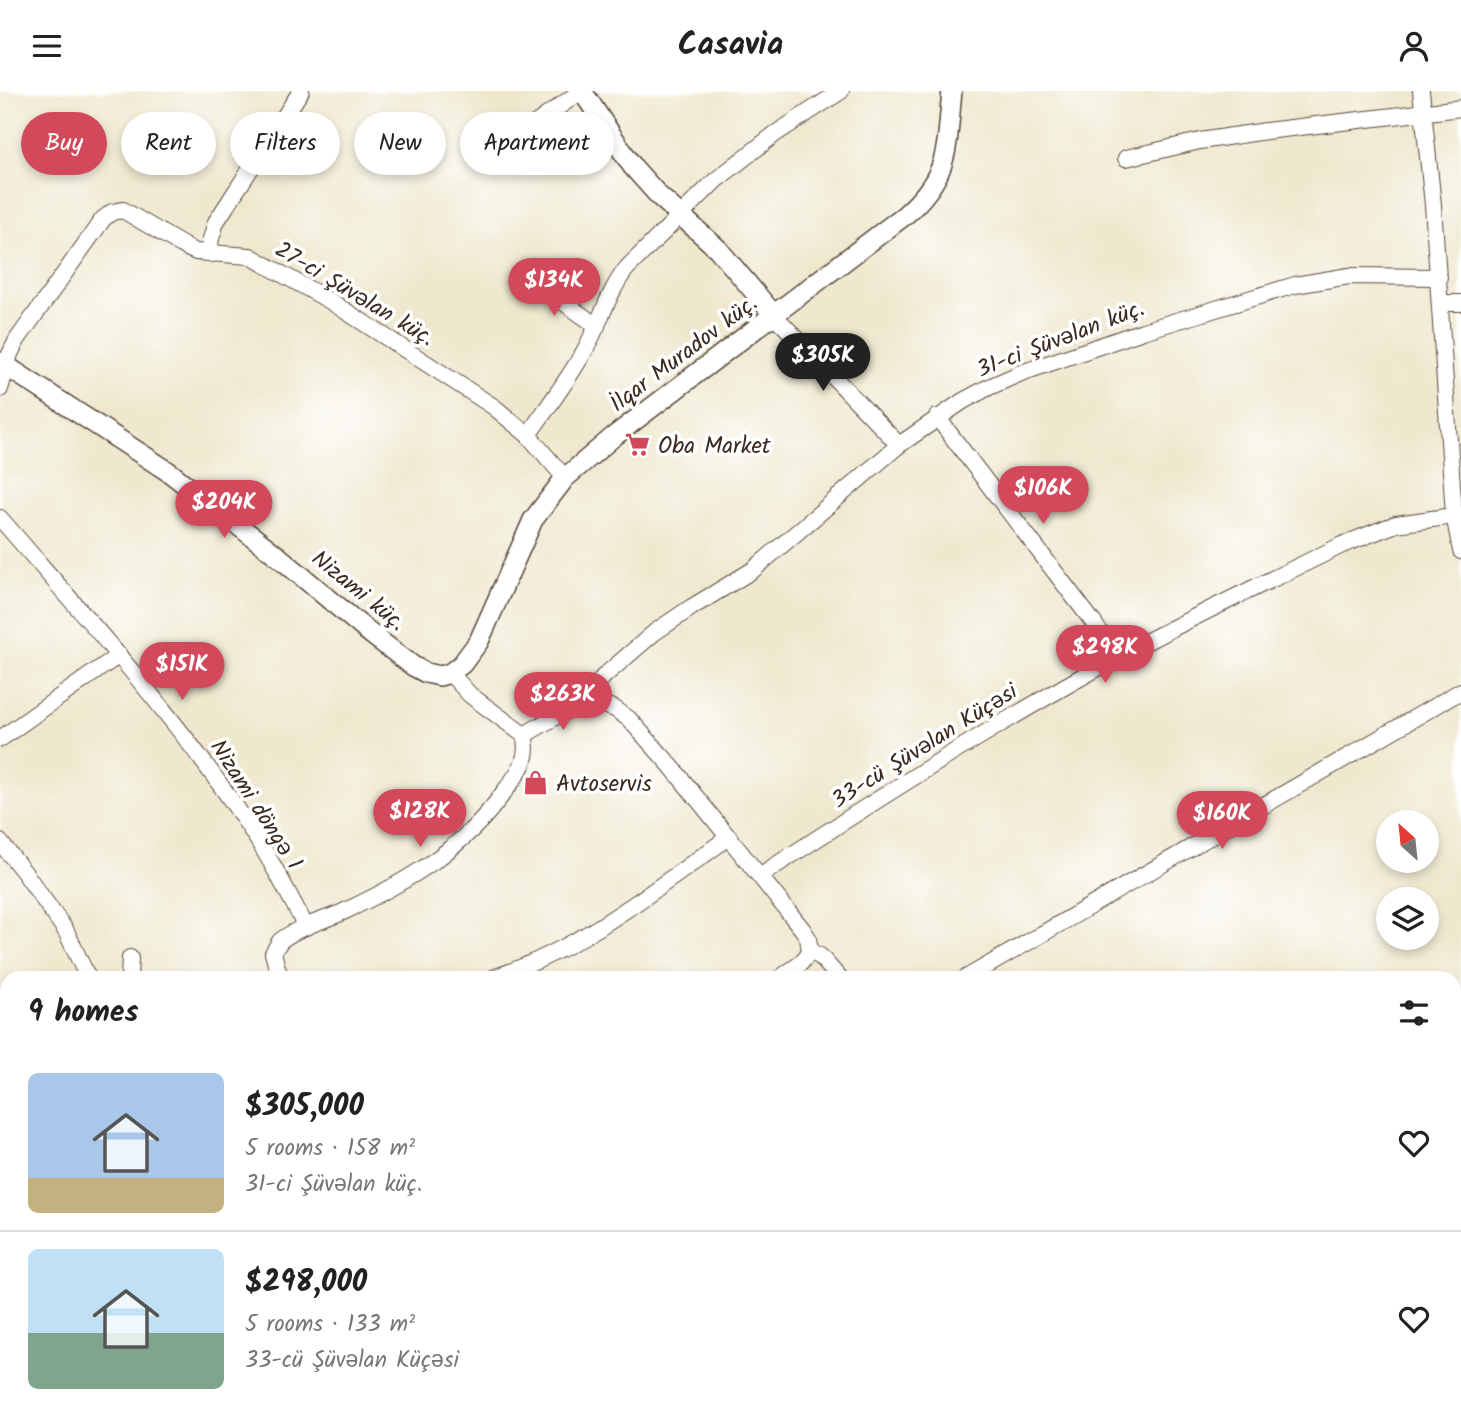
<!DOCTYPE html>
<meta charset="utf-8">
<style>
body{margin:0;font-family:Kalam,sans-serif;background:#f6f6f6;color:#222;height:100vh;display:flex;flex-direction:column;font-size:26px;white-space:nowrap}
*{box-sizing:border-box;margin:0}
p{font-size:23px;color:#767676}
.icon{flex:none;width:38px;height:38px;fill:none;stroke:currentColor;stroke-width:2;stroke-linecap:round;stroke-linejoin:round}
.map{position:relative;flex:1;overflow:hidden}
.drawer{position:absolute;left:0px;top:880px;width:1461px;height:450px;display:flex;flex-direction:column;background:#fff;border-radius:21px 21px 0 0;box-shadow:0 4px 10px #0003}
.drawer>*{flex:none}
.banner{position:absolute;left:21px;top:21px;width:700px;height:63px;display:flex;gap:14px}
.needle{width:46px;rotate:333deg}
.fabs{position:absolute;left:1376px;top:719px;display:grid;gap:14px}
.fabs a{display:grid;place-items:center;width:63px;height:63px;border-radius:50%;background:#fff;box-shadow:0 4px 10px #0003;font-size:35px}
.price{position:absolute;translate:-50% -60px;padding:0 16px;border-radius:24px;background:#d1495b;color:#fff;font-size:23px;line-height:46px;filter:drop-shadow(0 2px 4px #0008)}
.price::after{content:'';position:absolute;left:50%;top:42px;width:21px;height:16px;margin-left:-10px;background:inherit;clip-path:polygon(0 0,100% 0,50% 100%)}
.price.selected{background:#222;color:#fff}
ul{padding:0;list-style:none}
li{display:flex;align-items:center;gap:21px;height:175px;padding:0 28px}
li+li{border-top:2px solid #e0e0e0}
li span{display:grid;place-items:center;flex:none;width:196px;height:140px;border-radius:10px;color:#555}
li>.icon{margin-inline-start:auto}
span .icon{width:84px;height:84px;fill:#fffc;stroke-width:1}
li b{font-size:30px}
h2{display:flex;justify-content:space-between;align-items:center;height:84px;padding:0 28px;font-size:30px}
.tag{padding:0 24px;border-radius:32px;background:#fff;box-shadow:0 4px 10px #0003;font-size:24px;line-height:63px}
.tag.selected{background:#d1495b;color:#fff}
header{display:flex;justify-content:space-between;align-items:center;height:91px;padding:0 28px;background:#fff;font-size:32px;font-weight:600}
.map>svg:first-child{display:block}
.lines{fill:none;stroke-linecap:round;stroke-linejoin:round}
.service-casing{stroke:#564639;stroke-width:10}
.minor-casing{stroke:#564639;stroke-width:18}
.tertiary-casing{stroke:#564639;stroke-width:22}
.service{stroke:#fff;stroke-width:8}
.minor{stroke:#fff;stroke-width:16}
.tertiary{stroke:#fff;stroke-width:19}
.labels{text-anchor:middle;stroke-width:7;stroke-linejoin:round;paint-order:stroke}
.street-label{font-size:23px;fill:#3b2a1e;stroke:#fff}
.poi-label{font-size:23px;fill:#3b2a1e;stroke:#fff;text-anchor:start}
</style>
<header><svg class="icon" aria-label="menu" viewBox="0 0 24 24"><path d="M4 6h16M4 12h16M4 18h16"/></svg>Casavia<svg class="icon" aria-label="person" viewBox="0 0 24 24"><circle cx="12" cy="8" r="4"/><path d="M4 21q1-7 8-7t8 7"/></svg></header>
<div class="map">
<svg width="1461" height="1329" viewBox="0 0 1461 1329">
<rect width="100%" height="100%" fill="#fff"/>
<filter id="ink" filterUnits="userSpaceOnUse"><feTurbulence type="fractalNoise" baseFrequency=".0143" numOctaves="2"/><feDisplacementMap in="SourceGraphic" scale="14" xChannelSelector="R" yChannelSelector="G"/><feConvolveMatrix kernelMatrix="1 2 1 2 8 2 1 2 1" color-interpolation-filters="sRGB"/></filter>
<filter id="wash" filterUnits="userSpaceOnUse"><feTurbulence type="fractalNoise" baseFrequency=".00686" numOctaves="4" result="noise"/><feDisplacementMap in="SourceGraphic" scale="28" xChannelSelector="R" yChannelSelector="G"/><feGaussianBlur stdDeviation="1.57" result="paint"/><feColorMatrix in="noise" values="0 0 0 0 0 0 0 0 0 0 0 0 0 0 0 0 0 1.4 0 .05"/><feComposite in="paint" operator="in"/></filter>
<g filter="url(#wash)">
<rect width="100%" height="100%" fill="#efe8cf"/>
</g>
<g filter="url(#ink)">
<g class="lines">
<defs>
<polyline id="service" points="1159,1323 1163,1329"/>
<g id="minor">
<polyline points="1421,0 1433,114 1454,424 1461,460"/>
<polyline points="500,58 581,0"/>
<polyline points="1126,67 1200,50 1266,40 1461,17"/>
<polyline points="212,163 210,151 216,131 301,0"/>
<polyline points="532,189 597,235"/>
<polyline points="1440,212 1461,212"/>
<polyline points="774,224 899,354"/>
<polyline points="0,298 10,263 17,249 103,128 112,121 123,119 187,157 196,161 250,165 330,210 494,316 528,344 565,387"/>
<polyline points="937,326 1093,531 1116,566"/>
<path d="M528,344C548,316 568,289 585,259C600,232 608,201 627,177L716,89L775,43L841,0"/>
<path d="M0,427C86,527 175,624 248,734C270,766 288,802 306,836"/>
<polyline points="591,609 595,596 604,585 655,541 692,516 753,479 899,354 963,310 989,296 1021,282 1143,240 1295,194 1349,185 1439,186"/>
<polyline points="524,644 581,611 591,609 615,618 629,628 671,675 803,839 808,847 810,861 800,873 780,887"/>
<polyline points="0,648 119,564"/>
<polyline points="0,751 24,781 66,840 88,887"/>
<path d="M761,784C876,709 993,634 1114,568C1188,527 1266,492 1342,454L1396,433L1461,424"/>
<polyline points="810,861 820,865 839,887"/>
<polyline points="129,887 130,867"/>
<path d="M280,887L273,862L280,850C298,836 322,830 343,821C405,792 464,758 504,701C518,683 531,667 524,644L470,604L450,582"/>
<path d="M493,887C581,858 654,799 729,746"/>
<polyline points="966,887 1461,600"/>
<polyline points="0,950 7,951"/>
<polyline points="0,1197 7,1203"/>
<polyline points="132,1323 135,1329"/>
<polyline points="262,1323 264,1329"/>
<polyline points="532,1323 534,1329"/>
<polyline points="710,1323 711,1329"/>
<polyline points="80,1329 86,1323"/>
<polyline points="357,1329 373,1323"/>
</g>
<g id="tertiary">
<polyline points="582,0 633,76 659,105 718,158 774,224"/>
<path d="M0,271L169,381L279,466L367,540L413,575L426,582L440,585L450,582L462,573L479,550L533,429L565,387L613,346L905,124C951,83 946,58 952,0"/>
</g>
</defs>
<use href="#service" class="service-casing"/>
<use href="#minor" class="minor-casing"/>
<use href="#tertiary" class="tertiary-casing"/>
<use href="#service" class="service"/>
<use href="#minor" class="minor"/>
<use href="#tertiary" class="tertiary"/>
</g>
</g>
<defs>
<symbol id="supermarket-bare" viewBox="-9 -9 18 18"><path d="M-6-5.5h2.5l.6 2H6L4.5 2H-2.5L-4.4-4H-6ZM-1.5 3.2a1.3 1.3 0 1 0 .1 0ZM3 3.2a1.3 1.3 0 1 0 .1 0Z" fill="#d1495b" stroke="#fff" stroke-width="2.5" paint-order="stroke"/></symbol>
<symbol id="shop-bare" viewBox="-9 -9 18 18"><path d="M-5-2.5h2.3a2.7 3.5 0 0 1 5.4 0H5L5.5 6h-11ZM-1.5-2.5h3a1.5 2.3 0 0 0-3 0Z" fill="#d1495b" stroke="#fff" stroke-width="2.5" paint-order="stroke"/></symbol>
</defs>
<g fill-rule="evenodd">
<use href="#supermarket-bare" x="620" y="336" width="35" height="35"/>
<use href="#shop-bare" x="518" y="674" width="35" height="35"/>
</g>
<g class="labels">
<g class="street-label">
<text transform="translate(355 202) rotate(31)" y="8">27-ci Şüvəlan küç.</text>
<text transform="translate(1060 247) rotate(-21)" y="8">31-ci Şüvəlan küç.</text>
<text transform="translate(683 262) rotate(-37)" y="8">İlqar Muradov küç.</text>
<text transform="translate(359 499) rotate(39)" y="8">Nizami küç.</text>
<text transform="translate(924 654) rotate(-32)" y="8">33-cü Şüvəlan Küçəsi</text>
<text transform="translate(257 713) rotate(57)" y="8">Nizami döngə 1</text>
</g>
<g class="poi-label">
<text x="658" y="362">Oba Market</text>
<text x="556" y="700">Avtoservis</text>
</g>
</g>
</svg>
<div class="fabs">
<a><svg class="needle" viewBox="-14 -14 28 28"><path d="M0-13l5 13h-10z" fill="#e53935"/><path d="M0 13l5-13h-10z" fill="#767676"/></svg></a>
<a><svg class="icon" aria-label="layers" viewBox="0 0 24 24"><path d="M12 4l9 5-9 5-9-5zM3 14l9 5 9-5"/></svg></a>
</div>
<b class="price" style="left:554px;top:227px">$134K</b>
<b class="price selected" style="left:823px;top:302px">$305K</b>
<b class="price" style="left:1043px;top:435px">$106K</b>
<b class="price" style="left:224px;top:449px">$204K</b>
<b class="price" style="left:1105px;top:594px">$298K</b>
<b class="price" style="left:182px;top:611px">$151K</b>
<b class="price" style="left:563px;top:641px">$263K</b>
<b class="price" style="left:420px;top:758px">$128K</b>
<b class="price" style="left:1222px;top:760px">$160K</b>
<div class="banner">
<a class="tag selected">Buy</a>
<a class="tag">Rent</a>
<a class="tag">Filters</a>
<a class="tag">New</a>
<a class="tag">Apartment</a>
</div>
<section class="drawer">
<h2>9 homes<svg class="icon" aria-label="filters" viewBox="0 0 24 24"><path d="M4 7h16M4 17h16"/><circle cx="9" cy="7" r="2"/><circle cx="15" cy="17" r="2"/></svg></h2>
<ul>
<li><span style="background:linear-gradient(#a9c7e8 75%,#c2b280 0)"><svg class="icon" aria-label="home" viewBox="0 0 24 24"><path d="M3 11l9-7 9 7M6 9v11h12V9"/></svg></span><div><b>$305,000</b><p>5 rooms · 158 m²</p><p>31-ci Şüvəlan küç.</p></div><svg class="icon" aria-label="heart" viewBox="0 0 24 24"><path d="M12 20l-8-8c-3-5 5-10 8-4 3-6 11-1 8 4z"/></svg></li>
<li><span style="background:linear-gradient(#bfe0f5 60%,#7fa58c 0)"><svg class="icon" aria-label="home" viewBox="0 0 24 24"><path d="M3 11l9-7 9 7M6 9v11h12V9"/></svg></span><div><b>$298,000</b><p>5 rooms · 133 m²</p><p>33-cü Şüvəlan Küçəsi</p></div><svg class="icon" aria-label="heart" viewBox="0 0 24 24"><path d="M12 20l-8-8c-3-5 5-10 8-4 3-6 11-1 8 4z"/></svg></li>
</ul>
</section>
</div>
